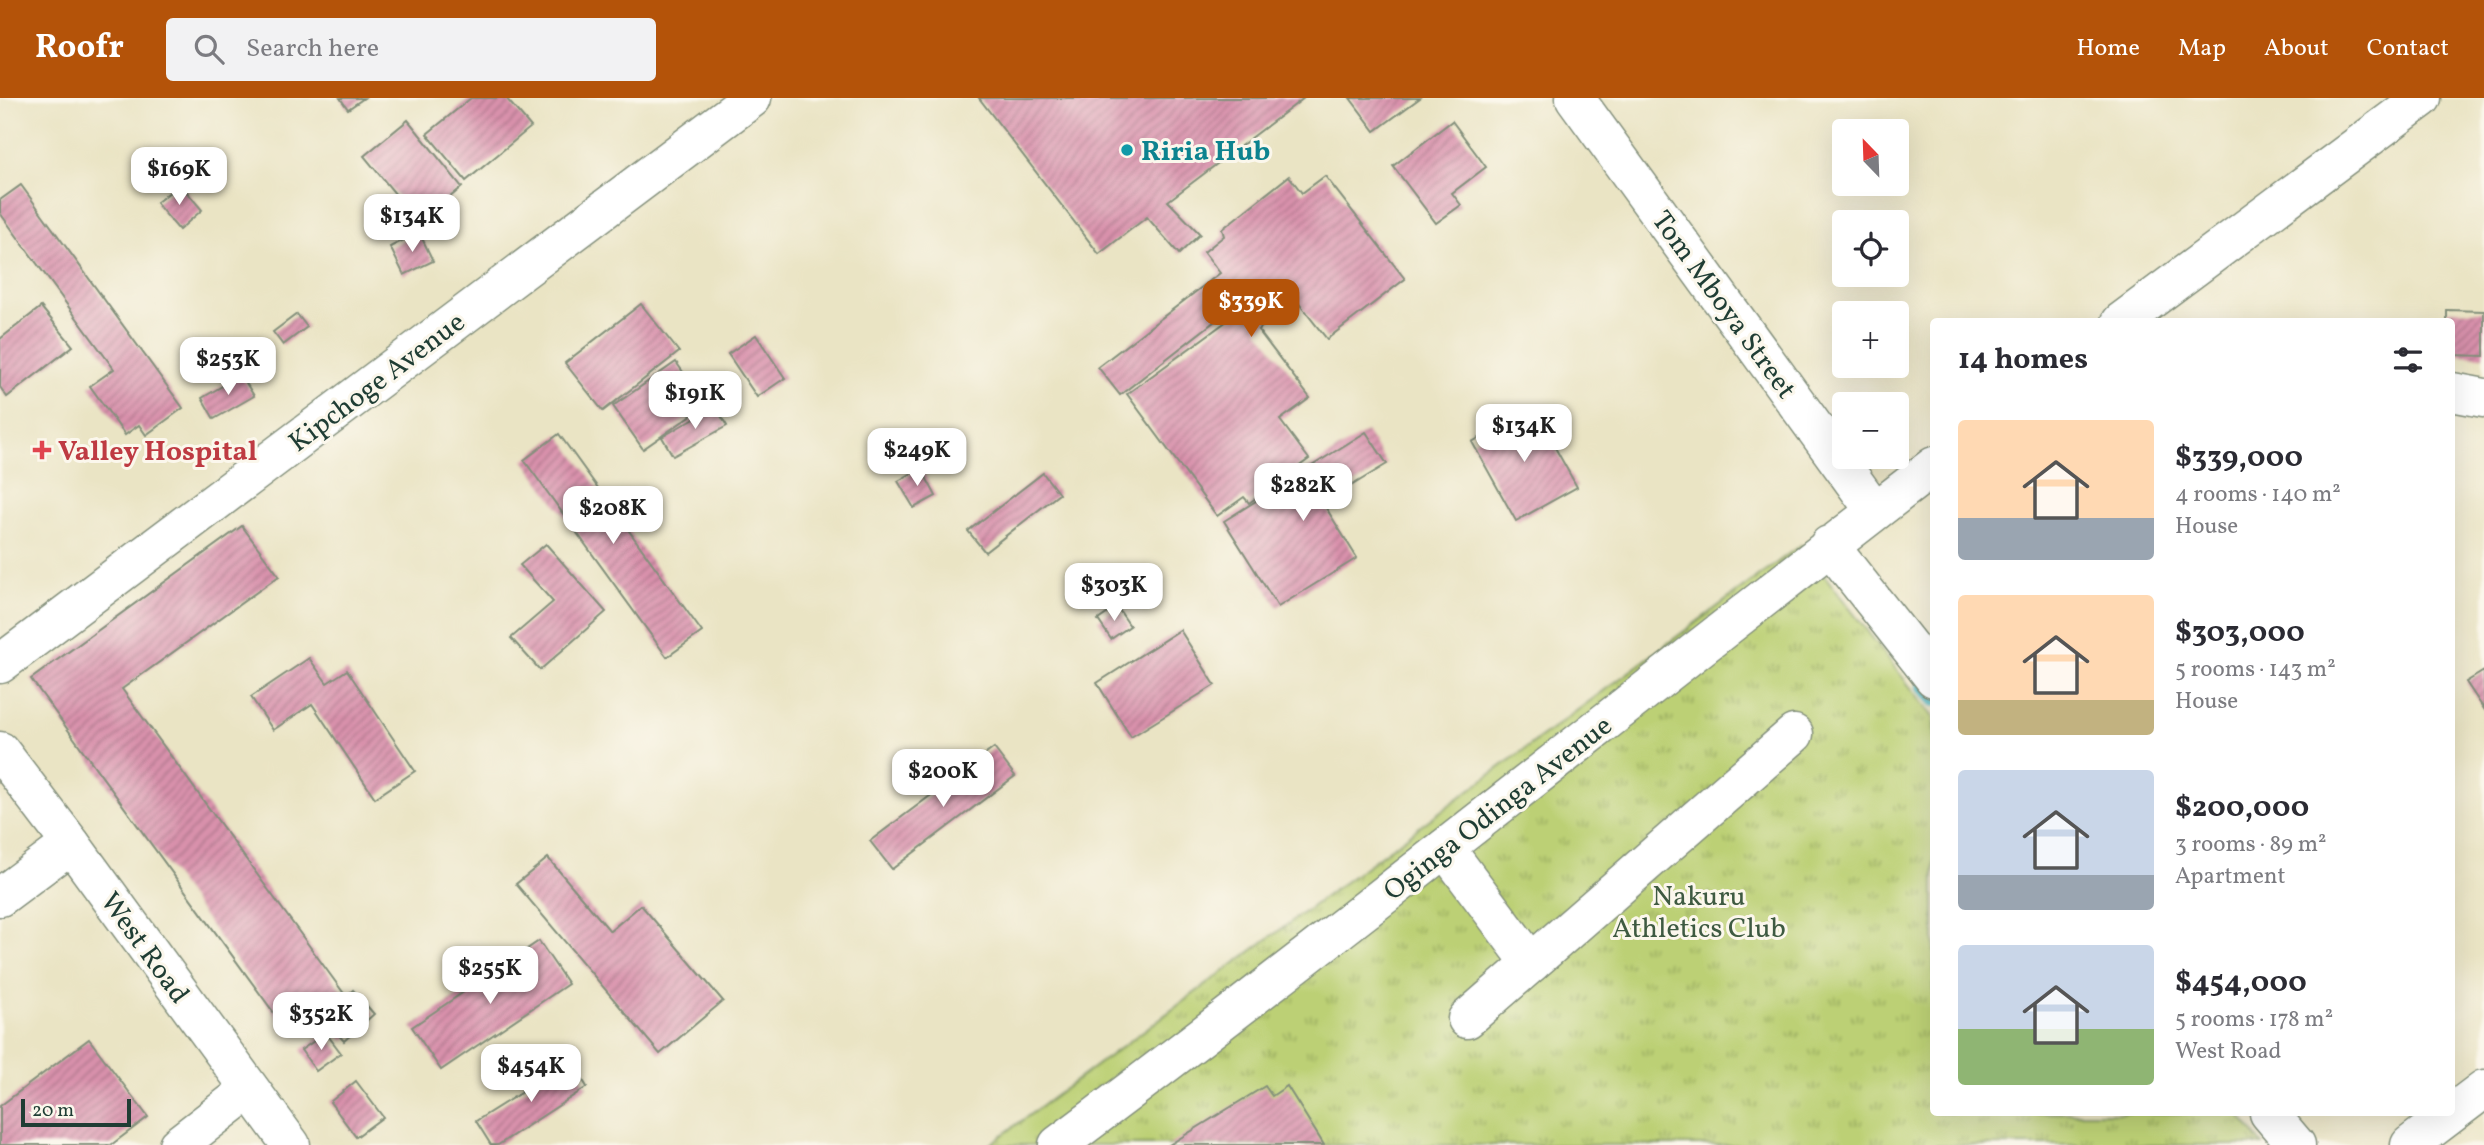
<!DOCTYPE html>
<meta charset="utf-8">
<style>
body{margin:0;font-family:Vollkorn,serif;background:#f2f2f3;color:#2b2b33;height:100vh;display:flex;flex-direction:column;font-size:26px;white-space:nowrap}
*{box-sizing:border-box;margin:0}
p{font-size:23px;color:#7c7c81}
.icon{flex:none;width:38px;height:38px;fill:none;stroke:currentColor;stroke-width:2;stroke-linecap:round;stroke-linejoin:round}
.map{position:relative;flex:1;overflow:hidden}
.details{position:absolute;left:1930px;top:220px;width:525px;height:798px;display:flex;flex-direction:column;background:#fff;border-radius:7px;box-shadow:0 7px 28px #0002}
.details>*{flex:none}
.needle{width:46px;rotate:337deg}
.fabs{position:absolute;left:1832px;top:21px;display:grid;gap:14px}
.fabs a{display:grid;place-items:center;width:77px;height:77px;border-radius:7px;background:#fff;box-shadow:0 7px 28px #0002;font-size:35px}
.scale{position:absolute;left:21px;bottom:18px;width:110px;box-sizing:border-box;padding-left:7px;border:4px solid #1f3d34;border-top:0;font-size:19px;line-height:24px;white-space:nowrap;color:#1f3d34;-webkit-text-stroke:5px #fbf7ec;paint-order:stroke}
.price{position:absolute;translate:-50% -60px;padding:0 16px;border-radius:14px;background:#fff;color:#222;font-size:23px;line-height:46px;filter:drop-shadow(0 2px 4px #0008)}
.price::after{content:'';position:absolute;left:50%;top:42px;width:21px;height:16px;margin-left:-10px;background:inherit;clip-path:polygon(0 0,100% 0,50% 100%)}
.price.active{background:#b45309;color:#fff}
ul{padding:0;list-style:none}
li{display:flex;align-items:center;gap:21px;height:175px;padding:0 28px}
li span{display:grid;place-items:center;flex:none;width:196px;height:140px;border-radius:7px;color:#555}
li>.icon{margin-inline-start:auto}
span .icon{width:84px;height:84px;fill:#fffc;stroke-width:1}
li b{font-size:30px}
h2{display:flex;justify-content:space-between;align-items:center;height:84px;padding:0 28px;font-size:30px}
header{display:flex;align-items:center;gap:42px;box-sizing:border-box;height:98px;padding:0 35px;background:#b45309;color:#fff}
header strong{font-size:33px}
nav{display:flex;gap:38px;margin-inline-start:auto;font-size:24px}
.search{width:490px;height:63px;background:#f2f2f3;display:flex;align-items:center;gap:18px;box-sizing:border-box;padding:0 24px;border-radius:7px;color:#7c7c81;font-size:26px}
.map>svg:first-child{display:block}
.park{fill:url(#park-tufts);stroke:#6e8654;stroke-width:2}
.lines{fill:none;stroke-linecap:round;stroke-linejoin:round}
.stream{stroke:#45b4c0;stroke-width:10}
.building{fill:url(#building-hatch)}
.minor-casing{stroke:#84907c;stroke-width:41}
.minor{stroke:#fff;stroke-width:38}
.culture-dot{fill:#0f9aa8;stroke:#fbf7ec;stroke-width:2.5}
.health-dot{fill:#e0444e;stroke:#fbf7ec;stroke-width:2.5}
.labels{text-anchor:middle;stroke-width:6;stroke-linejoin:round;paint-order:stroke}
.culture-label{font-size:28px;font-weight:bold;fill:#0d838f;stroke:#fbf7ec;text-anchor:start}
.street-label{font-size:28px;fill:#1f3d34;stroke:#fbf7ec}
.health-label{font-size:28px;font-weight:bold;fill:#be3a42;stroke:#fbf7ec;text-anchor:start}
.park-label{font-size:28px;fill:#3e5a41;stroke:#fbf7ec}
</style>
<header>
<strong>Roofr</strong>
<div class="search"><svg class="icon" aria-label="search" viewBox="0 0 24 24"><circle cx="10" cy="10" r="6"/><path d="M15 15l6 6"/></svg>Search here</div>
<nav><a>Home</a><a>Map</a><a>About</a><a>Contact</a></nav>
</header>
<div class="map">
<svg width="2484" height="1047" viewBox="0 0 2484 1047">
<defs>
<pattern id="park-tufts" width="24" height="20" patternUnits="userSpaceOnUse" patternTransform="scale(1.75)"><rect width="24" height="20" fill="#bcd074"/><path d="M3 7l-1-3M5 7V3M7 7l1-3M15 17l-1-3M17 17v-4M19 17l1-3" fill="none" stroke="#98aa60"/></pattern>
<pattern id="building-hatch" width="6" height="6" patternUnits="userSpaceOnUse" patternTransform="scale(1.75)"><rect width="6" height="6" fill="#d991ac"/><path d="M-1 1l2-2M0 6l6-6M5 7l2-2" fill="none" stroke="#af788d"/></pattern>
</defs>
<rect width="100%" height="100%" fill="#fbf7ec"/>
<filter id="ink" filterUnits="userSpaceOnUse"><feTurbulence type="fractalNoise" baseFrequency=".0143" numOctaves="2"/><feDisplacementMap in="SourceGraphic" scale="14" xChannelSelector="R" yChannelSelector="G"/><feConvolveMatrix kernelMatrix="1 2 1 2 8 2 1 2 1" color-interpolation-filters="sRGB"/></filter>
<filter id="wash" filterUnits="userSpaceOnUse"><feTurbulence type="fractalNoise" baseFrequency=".00686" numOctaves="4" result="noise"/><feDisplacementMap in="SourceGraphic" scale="28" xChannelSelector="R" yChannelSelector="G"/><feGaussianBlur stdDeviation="1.57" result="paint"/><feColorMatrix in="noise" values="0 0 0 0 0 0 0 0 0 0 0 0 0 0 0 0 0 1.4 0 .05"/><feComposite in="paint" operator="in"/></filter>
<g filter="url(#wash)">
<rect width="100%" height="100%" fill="#eae4c4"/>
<polygon class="park" points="1801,447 1934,620 1934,1015 2238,1015 2263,1047 989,1047"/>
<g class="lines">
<polyline class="stream" points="1921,589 1934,604"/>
</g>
<g id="blocks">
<g class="building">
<polygon points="340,0 364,0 348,11"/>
<polygon points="471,0 506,0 531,29 466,83 427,36"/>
<polygon points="979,0 1304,0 1168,103 1200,136 1179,156 1147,119 1099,156"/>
<polygon points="1350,0 1420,0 1375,33"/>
<polygon points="408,22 462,89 419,125 364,58"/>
<polygon points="1452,23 1486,69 1452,95 1461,107 1436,125 1393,68"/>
<polygon points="1289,78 1302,95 1325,78 1405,181 1327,241 1296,202 1258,232 1310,300 1280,322 1309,361 1249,405 1244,399 1217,418 1127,296 1242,212 1237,206 1120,297 1098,269 1220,175 1204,154 1224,138 1222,131"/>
<polygon points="180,86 202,112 179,132 156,105"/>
<polygon points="21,87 183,310 146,337 139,327 125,337 90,288 114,271 0,115 0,102"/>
<polygon points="419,134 433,163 404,177 390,149"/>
<polygon points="641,206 679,254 603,313 565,265"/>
<polygon points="41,209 73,248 7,299 0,289 0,241"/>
<polygon points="2447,212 2484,213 2484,258 2452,257 2452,224 2447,224"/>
<polygon points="297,216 307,229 283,247 273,234"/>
<polygon points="756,237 785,280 757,299 728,256"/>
<polygon points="676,264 706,307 643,351 613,308"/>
<polygon points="241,277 254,298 214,321 202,300"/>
<polygon points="715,308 727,328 673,358 662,339"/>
<polygon points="1533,310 1577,389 1516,423 1472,344"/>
<polygon points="1366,334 1387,366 1323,405 1357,460 1278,509 1224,423"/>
<polygon points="559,336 702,534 667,559 524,362"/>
<polygon points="921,370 936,398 914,410 898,383"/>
<polygon points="1043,375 1059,396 985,454 968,433"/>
<polygon points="242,428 279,478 122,591 345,897 290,937 31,581"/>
<polygon points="546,446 606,514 540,572 511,540 553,504 520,467"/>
<polygon points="1117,509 1130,528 1111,541 1098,522"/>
<polygon points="1180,532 1215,587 1131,639 1097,585"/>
<polygon points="309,560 327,585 347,572 415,673 375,700 312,606 273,632 251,599"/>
<polygon points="2484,573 2484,611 2466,584"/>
<polygon points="994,650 1015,678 892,771 870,743"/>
<polygon points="548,760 610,833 641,807 723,903 660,956 516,786"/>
<polygon points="539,843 568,886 441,972 412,929"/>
<polygon points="353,892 374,916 344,943 323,920"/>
<polygon points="326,935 341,955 316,973 301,952"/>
<polygon points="89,941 148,1019 111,1047 0,1047 0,1008"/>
<polygon points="571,963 587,989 498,1047 491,1047 476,1023"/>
<polygon points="356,983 383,1019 356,1039 330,1004"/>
<polygon points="1265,988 1272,998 1287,988 1324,1047 1169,1047"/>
</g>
</g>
</g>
<g filter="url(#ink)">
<use href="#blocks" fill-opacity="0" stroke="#84907c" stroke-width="2"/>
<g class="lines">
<defs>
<g id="minor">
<polyline points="1575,0 1875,413"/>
<polyline points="2121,224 2422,0"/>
<polyline points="2452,294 2484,300"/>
<polyline points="1829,447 1934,580"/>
<polyline points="0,566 752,0"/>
<polyline points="0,653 71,746 291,1047"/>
<polyline points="1445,750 1531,865"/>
<polyline points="0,799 71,746"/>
<polyline points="1467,921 1794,636"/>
<polyline points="2269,1015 2296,1047"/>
<polyline points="178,1047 249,992"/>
<path d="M1058,1047C1354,826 1641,593 1934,368"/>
<polyline points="2410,1047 2484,991"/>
</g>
</defs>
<use href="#minor" class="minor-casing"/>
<use href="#minor" class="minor"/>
</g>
</g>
<circle class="culture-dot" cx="1127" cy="52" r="7"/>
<path class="health-dot" d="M38.5 341.5h7v7h7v7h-7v7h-7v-7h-7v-7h7z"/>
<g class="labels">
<g class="culture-label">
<text x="1141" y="62">Riria Hub</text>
</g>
<g class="street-label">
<text transform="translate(1725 206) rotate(54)" y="10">Tom Mboya Street</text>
<text transform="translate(376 283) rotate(-37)" y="10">Kipchoge Avenue</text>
<text transform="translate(1497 709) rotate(-38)" y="10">Oginga Odinga Avenue</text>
<text transform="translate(146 849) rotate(54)" y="10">West Road</text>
</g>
<g class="health-label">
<text x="58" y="362">Valley Hospital</text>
</g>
<g class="park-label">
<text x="1699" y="807">Nakuru<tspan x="1699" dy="32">Athletics Club</tspan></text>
</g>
</g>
</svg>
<div class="fabs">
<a><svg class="needle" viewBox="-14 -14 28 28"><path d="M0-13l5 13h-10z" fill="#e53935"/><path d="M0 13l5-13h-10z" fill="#7c7c81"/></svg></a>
<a><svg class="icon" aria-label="locate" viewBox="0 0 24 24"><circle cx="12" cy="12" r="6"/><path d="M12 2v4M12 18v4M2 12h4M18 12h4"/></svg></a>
<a>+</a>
<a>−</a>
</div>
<div class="scale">20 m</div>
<b class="price" style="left:179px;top:109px">$169K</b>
<b class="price" style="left:412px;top:156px">$134K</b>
<b class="price active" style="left:1251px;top:241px">$339K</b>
<b class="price" style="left:228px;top:299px">$253K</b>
<b class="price" style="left:695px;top:333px">$191K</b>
<b class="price" style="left:1524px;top:366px">$134K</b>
<b class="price" style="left:917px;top:390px">$249K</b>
<b class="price" style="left:1303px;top:425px">$282K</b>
<b class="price" style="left:613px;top:448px">$208K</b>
<b class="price" style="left:1114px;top:525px">$303K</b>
<b class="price" style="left:943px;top:711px">$200K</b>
<b class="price" style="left:490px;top:908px">$255K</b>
<b class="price" style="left:321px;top:954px">$352K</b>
<b class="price" style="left:531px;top:1006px">$454K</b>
<section class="details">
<h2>14 homes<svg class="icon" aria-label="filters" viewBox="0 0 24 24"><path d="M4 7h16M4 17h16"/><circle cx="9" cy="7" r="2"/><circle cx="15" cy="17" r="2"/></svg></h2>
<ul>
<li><span style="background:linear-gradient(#ffd9b3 70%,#9aa5b1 0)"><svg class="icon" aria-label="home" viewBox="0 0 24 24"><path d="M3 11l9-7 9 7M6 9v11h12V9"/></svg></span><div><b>$339,000</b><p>4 rooms · 140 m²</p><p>House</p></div></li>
<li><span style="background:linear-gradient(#ffd9b3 75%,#c2b280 0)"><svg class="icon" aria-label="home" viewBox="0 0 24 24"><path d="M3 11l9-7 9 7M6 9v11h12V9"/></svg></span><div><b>$303,000</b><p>5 rooms · 143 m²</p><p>House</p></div></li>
<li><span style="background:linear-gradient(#c9d6e8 75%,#9aa5b1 0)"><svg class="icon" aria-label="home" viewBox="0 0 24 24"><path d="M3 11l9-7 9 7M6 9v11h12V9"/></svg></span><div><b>$200,000</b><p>3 rooms · 89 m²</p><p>Apartment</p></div></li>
<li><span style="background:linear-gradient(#c9d6e8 60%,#8fb573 0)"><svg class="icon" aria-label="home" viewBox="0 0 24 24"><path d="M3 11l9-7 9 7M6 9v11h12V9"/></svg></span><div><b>$454,000</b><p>5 rooms · 178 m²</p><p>West Road</p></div></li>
</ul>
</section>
</div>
